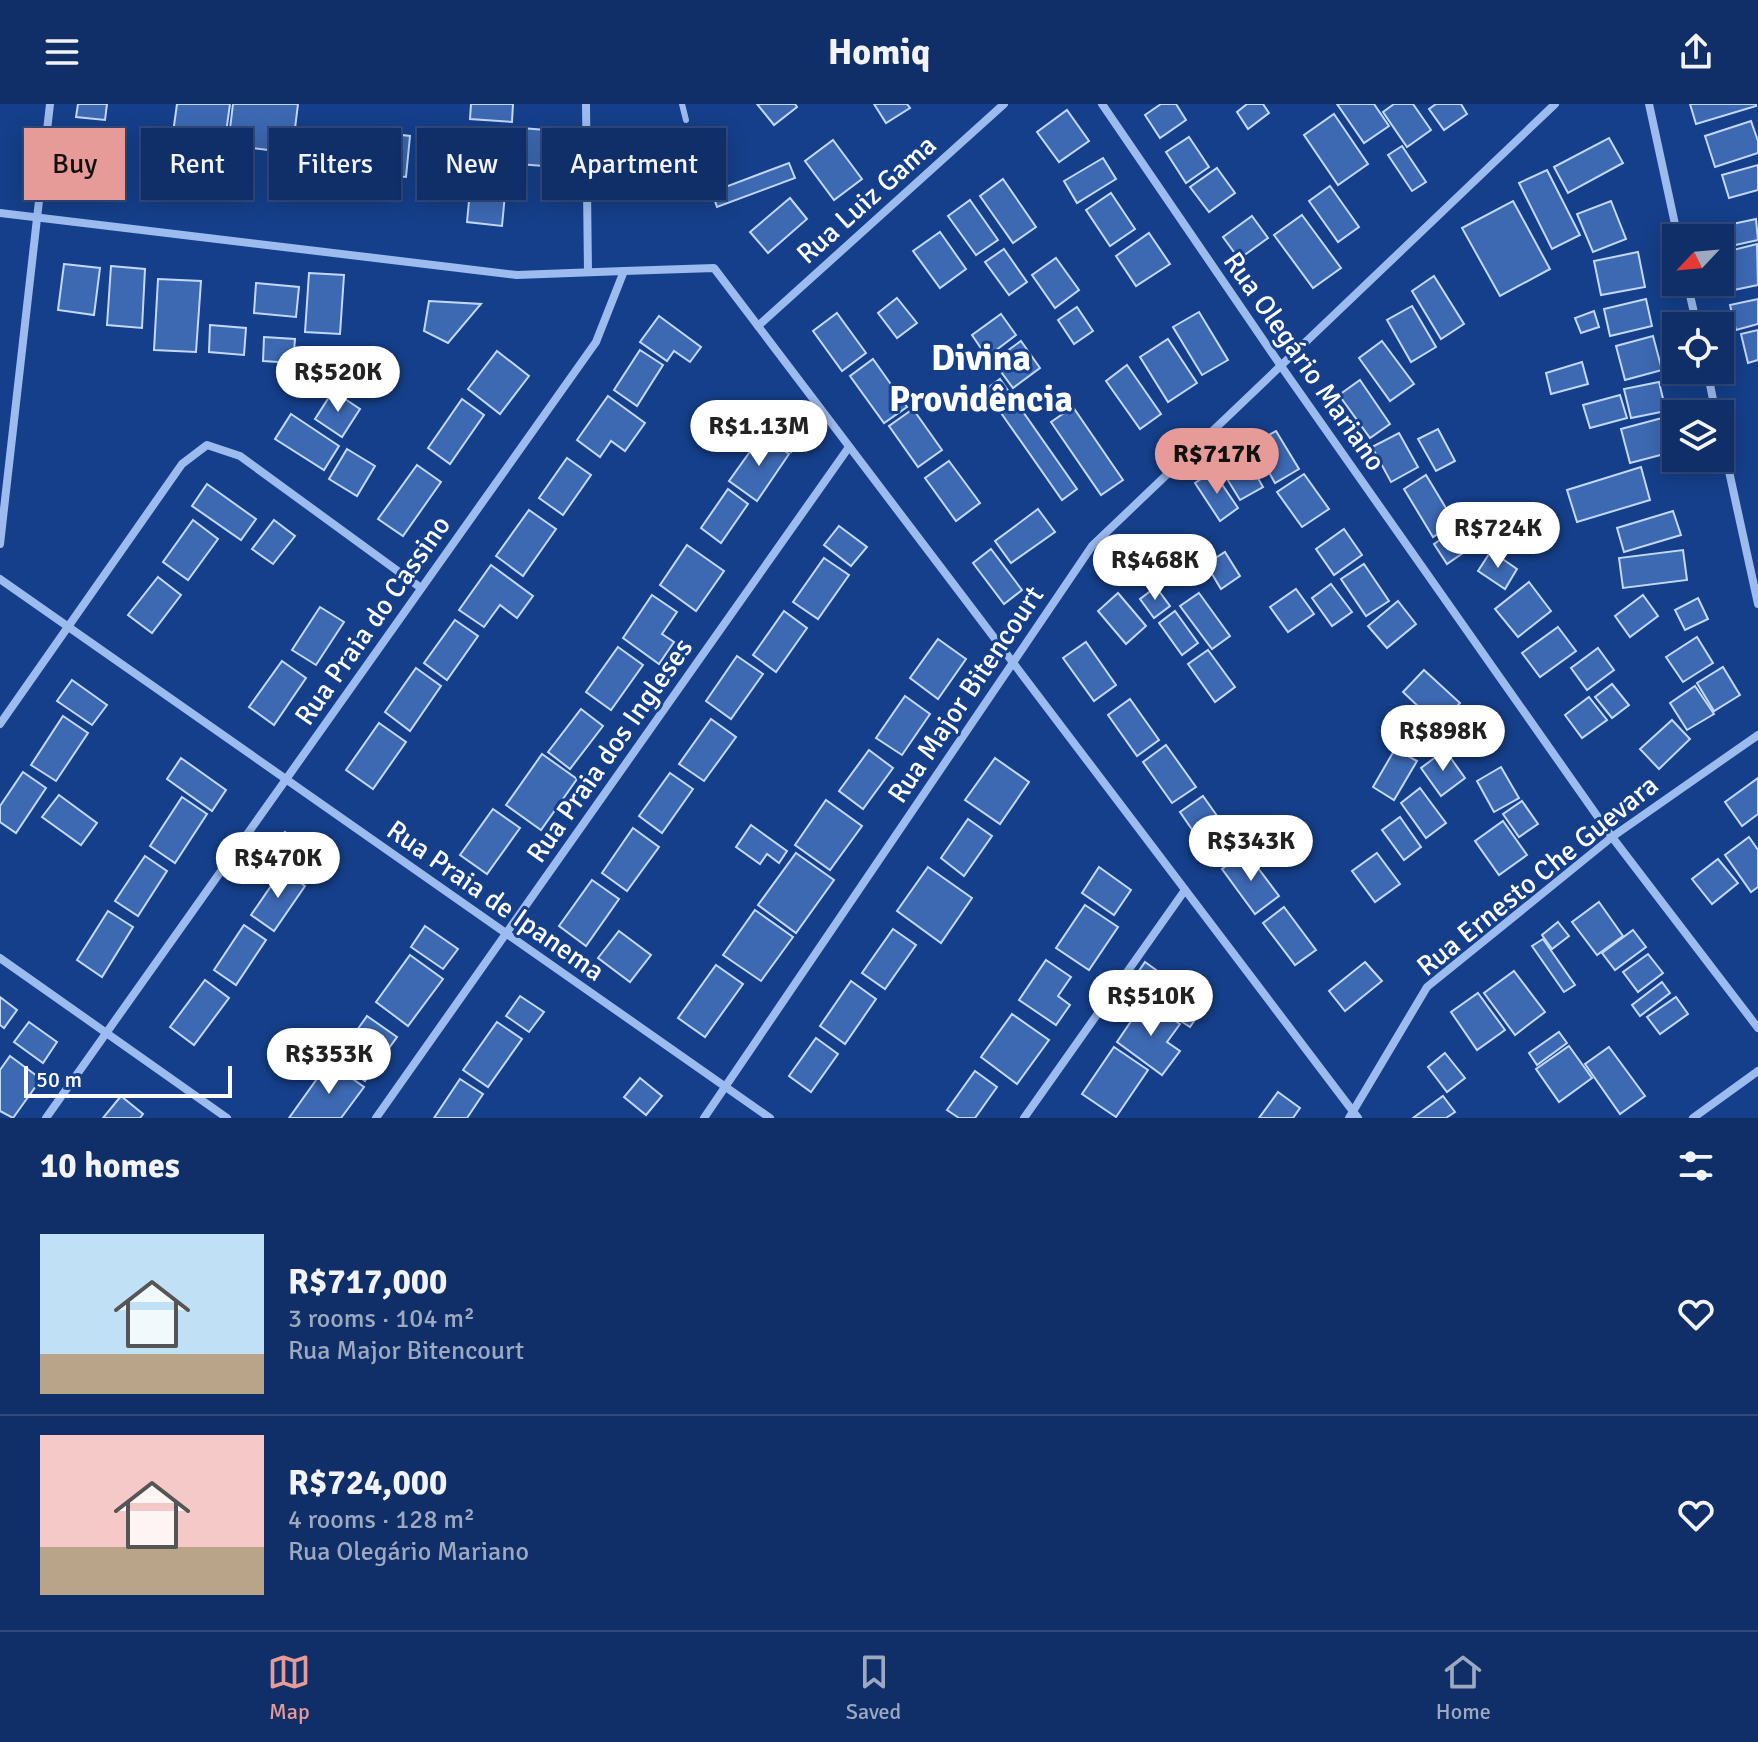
<!DOCTYPE html>
<meta charset="utf-8">
<style>
body{margin:0;font-family:Signika,sans-serif;background:#1e3b71;color:#f1f3f6;height:100vh;display:flex;flex-direction:column;font-size:30px;white-space:nowrap}
*{box-sizing:border-box;margin:0}
p{font-size:26px;color:#9ca9c0}
.icon{flex:none;width:44px;height:44px;fill:none;stroke:currentColor;stroke-width:2;stroke-linecap:round;stroke-linejoin:round}
.map{position:relative;height:1014px;overflow:hidden}
.panel{display:flex;flex-direction:column;background:#102f68;flex:1}
.panel>*{flex:none}
.hud{position:absolute;left:24px;top:24px;width:800px;height:72px;display:flex;gap:16px}
.needle{width:52px;rotate:244deg}
.fabs{position:absolute;left:1662px;top:120px;display:grid;gap:16px}
.fabs a{display:grid;place-items:center;width:72px;height:72px;border-radius:0px;background:#102f68;box-shadow:0 4px 20px #0003,0 0 0 2px #304a7c;font-size:40px}
.scale{position:absolute;left:24px;bottom:20px;width:208px;box-sizing:border-box;padding-left:8px;border:4px solid #fff;border-top:0;font-size:22px;line-height:28px;white-space:nowrap;color:#fff;-webkit-text-stroke:6px #153f8a;paint-order:stroke}
.price{position:absolute;translate:-50% -68px;padding:0 18px;border-radius:28px;background:#fff;color:#222;font-size:26px;line-height:52px;filter:drop-shadow(0 2px 4px #0008)}
.price::after{content:'';position:absolute;left:50%;top:48px;width:24px;height:18px;margin-left:-12px;background:inherit;clip-path:polygon(0 0,100% 0,50% 100%)}
.price.on{background:#e69b98;color:#111}
ul{padding:0;list-style:none}
li{display:flex;align-items:center;gap:24px;height:200px;padding:0 40px}
li+li{border-top:2px solid #304a7c}
li span{display:grid;place-items:center;flex:none;width:224px;height:160px;border-radius:0px;color:#555}
li>.icon{margin-inline-start:auto}
span .icon{width:96px;height:96px;fill:#fffc;stroke-width:1}
li b{font-size:34px}
h2{display:flex;justify-content:space-between;align-items:center;height:96px;padding:0 40px;font-size:34px}
.pill{padding:0 28px;border-radius:0px;background:#102f68;box-shadow:0 4px 20px #0003,0 0 0 2px #304a7c;font-size:28px;line-height:72px}
.pill.on{background:#e69b98;color:#111}
header{display:flex;justify-content:space-between;align-items:center;height:104px;padding:0 40px;background:#102f68;font-size:36px;font-weight:700}
.tab-bar{display:flex;justify-content:space-around;align-items:center;height:112px;border-top:2px solid #304a7c;background:#102f68;font-size:22px;color:#9ca9c0}
.tab-bar a{display:grid;justify-items:center;gap:4px}
.tab-bar .on{color:#e69b98}
.map>svg:first-child{display:block}
.building{fill:#3d69b3;stroke:#c2d8fb;stroke-width:2}
.lines{fill:none;stroke-linecap:round;stroke-linejoin:round}
.service{stroke:#9cbbef;stroke-width:6}
.minor{stroke:#9cbbef;stroke-width:8}
.labels{text-anchor:middle;stroke-width:6;stroke-linejoin:round;paint-order:stroke}
.street-label{font-size:28px;fill:#fff;stroke:#153f8a}
.district-label{font-size:36px;font-weight:bold;fill:#fff;stroke:#153f8a}
</style>
<header><svg class="icon" aria-label="menu" viewBox="0 0 24 24"><path d="M4 6h16M4 12h16M4 18h16"/></svg>Homiq<svg class="icon" aria-label="share" viewBox="0 0 24 24"><path d="M12 15V3M7 8l5-5 5 5M5 13v7h14v-7"/></svg></header>
<div class="map">
<svg width="1758" height="1014" viewBox="0 0 1758 1014">
<rect width="100%" height="100%" fill="#153f8a"/>
<g class="building">
<polygon points="78,0 107,0 105,16 76,13"/>
<polygon points="177,0 230,0 224,43 172,36"/>
<polygon points="233,0 298,0 292,49 228,41"/>
<polygon points="471,0 513,0 512,18 470,15"/>
<polygon points="757,0 795,0 797,3 774,21"/>
<polygon points="874,0 907,0 910,4 886,19"/>
<polygon points="1161,0 1176,0 1186,16 1160,34 1145,11"/>
<polygon points="1247,0 1263,0 1269,9 1248,25 1237,8"/>
<polygon points="1337,0 1374,0 1389,22 1364,39"/>
<polygon points="1394,0 1413,0 1431,26 1407,43 1383,8"/>
<polygon points="1436,0 1461,0 1467,10 1444,26 1429,5"/>
<polygon points="1690,0 1756,0 1756,2 1696,20"/>
<polygon points="1067,6 1089,37 1059,58 1037,28"/>
<polygon points="1334,10 1368,60 1338,81 1304,31"/>
<polygon points="1751,17 1758,37 1758,49 1715,63 1705,32"/>
<polygon points="521,24 559,27 557,63 518,60"/>
<polygon points="368,27 410,32 406,73 364,69"/>
<polygon points="1189,33 1209,63 1186,79 1166,48"/>
<polygon points="1609,34 1623,59 1568,89 1554,63"/>
<polygon points="833,36 862,75 834,96 805,57"/>
<polygon points="1402,42 1426,78 1412,87 1388,51"/>
<polygon points="75,45 116,49 112,84 71,79"/>
<polygon points="633,46 704,48 703,89 632,87"/>
<polygon points="1103,54 1116,75 1077,99 1064,77"/>
<polygon points="789,59 795,74 717,103 712,88"/>
<polygon points="1758,61 1758,86 1729,94 1722,71"/>
<polygon points="1217,64 1235,89 1209,108 1190,83"/>
<polygon points="472,65 507,69 502,122 467,118"/>
<polygon points="1547,66 1580,131 1552,145 1519,79"/>
<polygon points="1003,75 1036,123 1013,139 980,92"/>
<polygon points="1330,82 1359,123 1338,138 1309,97"/>
<polygon points="1111,89 1135,125 1110,142 1086,106"/>
<polygon points="790,94 807,115 768,149 750,128"/>
<polygon points="970,96 998,136 976,151 948,112"/>
<polygon points="1513,97 1550,165 1500,192 1462,124"/>
<polygon points="1611,97 1626,135 1593,148 1577,110"/>
<polygon points="1302,111 1341,164 1313,184 1274,131"/>
<polygon points="1252,112 1268,134 1239,155 1223,133"/>
<polygon points="1756,115 1758,136 1722,144 1718,123"/>
<polygon points="940,128 966,165 940,184 913,147"/>
<polygon points="1149,129 1170,160 1136,182 1116,152"/>
<polygon points="1757,140 1758,181 1729,187 1721,149"/>
<polygon points="1004,145 1027,178 1009,191 985,158"/>
<polygon points="1638,148 1645,183 1601,191 1594,157"/>
<polygon points="1056,154 1079,186 1055,204 1032,171"/>
<polygon points="64,160 100,164 94,211 58,206"/>
<polygon points="111,162 145,165 142,224 107,221"/>
<polygon points="309,169 344,171 340,230 305,228"/>
<polygon points="1434,172 1464,220 1441,235 1412,187"/>
<polygon points="158,175 201,177 196,248 154,246"/>
<polygon points="256,179 299,183 296,213 254,209"/>
<polygon points="897,194 917,219 897,234 878,209"/>
<polygon points="1646,195 1652,222 1610,232 1604,205"/>
<polygon points="1758,195 1758,220 1736,226 1730,201"/>
<polygon points="429,197 481,200 448,239 424,227"/>
<polygon points="1412,202 1436,243 1411,258 1387,216"/>
<polygon points="1077,203 1093,227 1074,240 1058,216"/>
<polygon points="1594,207 1599,223 1581,229 1575,214"/>
<polygon points="1199,208 1228,256 1202,271 1173,223"/>
<polygon points="837,209 866,249 842,267 813,227"/>
<polygon points="1001,210 1016,231 987,253 972,231"/>
<polygon points="659,212 701,243 690,258 674,247 667,257 640,238"/>
<polygon points="210,221 246,224 244,251 209,248"/>
<polygon points="1758,226 1758,256 1748,259 1741,230"/>
<polygon points="1653,232 1662,266 1625,276 1616,242"/>
<polygon points="264,233 295,235 293,259 263,257"/>
<polygon points="1168,235 1197,279 1168,298 1140,253"/>
<polygon points="1021,237 1040,264 1013,284 993,257"/>
<polygon points="1382,237 1414,280 1390,297 1359,254"/>
<polygon points="640,246 663,261 637,302 614,286"/>
<polygon points="497,247 529,272 500,310 468,285"/>
<polygon points="873,255 907,303 884,319 850,272"/>
<polygon points="1582,258 1588,280 1551,290 1546,269"/>
<polygon points="1127,261 1161,310 1140,325 1106,277"/>
<polygon points="1000,275 1077,385 1062,396 985,286"/>
<polygon points="1360,276 1390,320 1370,334 1339,291"/>
<polygon points="1659,278 1666,307 1631,314 1624,285"/>
<polygon points="333,287 360,305 342,333 315,315"/>
<polygon points="1620,291 1627,314 1590,324 1583,301"/>
<polygon points="608,292 645,319 625,347 611,337 600,353 577,336"/>
<polygon points="462,295 484,311 450,360 428,344"/>
<polygon points="781,301 805,329 791,348 762,327"/>
<polygon points="1073,303 1123,376 1101,391 1051,318"/>
<polygon points="913,305 942,346 918,363 889,322"/>
<polygon points="291,310 339,342 324,366 275,335"/>
<polygon points="1662,314 1672,348 1630,359 1621,325"/>
<polygon points="1438,325 1455,357 1436,367 1418,335"/>
<polygon points="1276,327 1299,365 1275,379 1253,340"/>
<polygon points="1399,329 1418,363 1391,378 1372,343"/>
<polygon points="762,331 789,350 757,397 729,377"/>
<polygon points="347,345 375,362 357,392 329,375"/>
<polygon points="1242,346 1263,383 1240,396 1218,360"/>
<polygon points="567,354 591,371 563,411 539,394"/>
<polygon points="949,357 980,399 956,417 925,374"/>
<polygon points="417,361 441,378 403,432 378,415"/>
<polygon points="1641,363 1650,396 1577,418 1567,386"/>
<polygon points="1213,367 1238,404 1220,417 1195,379"/>
<polygon points="1304,370 1329,405 1302,423 1277,388"/>
<polygon points="1426,371 1455,419 1433,433 1404,385"/>
<polygon points="207,380 256,415 241,436 192,402"/>
<polygon points="728,385 748,400 721,439 701,424"/>
<polygon points="1038,405 1055,428 1011,459 995,437"/>
<polygon points="529,406 556,425 523,472 496,452"/>
<polygon points="1673,407 1681,431 1624,448 1617,424"/>
<polygon points="193,416 218,435 188,476 163,458"/>
<polygon points="274,416 295,432 273,460 252,445"/>
<polygon points="839,422 867,443 851,462 824,441"/>
<polygon points="1459,423 1473,442 1447,460 1434,440"/>
<polygon points="1344,425 1362,451 1334,471 1316,445"/>
<polygon points="687,441 724,467 696,507 660,481"/>
<polygon points="991,445 1022,486 1004,500 973,459"/>
<polygon points="1683,446 1687,476 1623,484 1619,454"/>
<polygon points="1491,447 1517,465 1505,485 1478,467"/>
<polygon points="1225,448 1240,472 1221,485 1206,460"/>
<polygon points="824,454 849,471 818,515 793,498"/>
<polygon points="1364,460 1389,497 1366,512 1341,475"/>
<polygon points="491,461 533,492 517,514 500,501 484,523 459,506"/>
<polygon points="158,473 181,491 152,529 128,511"/>
<polygon points="1529,478 1551,507 1518,533 1495,505"/>
<polygon points="1331,480 1352,508 1332,522 1312,494"/>
<polygon points="1156,483 1170,502 1154,514 1140,495"/>
<polygon points="1296,485 1314,510 1288,528 1270,503"/>
<polygon points="1118,489 1146,522 1126,540 1098,507"/>
<polygon points="1199,489 1230,532 1212,545 1180,502"/>
<polygon points="652,491 677,508 662,530 674,538 659,560 623,534"/>
<polygon points="1643,491 1658,512 1630,533 1615,512"/>
<polygon points="1698,494 1708,515 1685,526 1675,506"/>
<polygon points="1398,497 1416,520 1387,544 1368,522"/>
<polygon points="320,503 344,518 316,561 292,546"/>
<polygon points="784,507 807,524 776,568 753,551"/>
<polygon points="1175,507 1198,539 1182,551 1159,519"/>
<polygon points="455,516 478,532 447,576 424,559"/>
<polygon points="1558,523 1576,547 1540,573 1522,549"/>
<polygon points="1697,533 1713,559 1683,578 1666,553"/>
<polygon points="938,535 966,555 938,595 910,574"/>
<polygon points="1086,538 1116,581 1094,597 1063,554"/>
<polygon points="618,543 643,561 611,606 586,588"/>
<polygon points="1598,544 1614,566 1587,586 1571,564"/>
<polygon points="1208,546 1235,583 1215,598 1188,560"/>
<polygon points="737,552 763,570 731,615 706,597"/>
<polygon points="282,557 306,574 274,621 249,603"/>
<polygon points="1723,563 1740,591 1714,607 1697,579"/>
<polygon points="416,564 441,582 410,627 385,608"/>
<polygon points="1424,566 1460,599 1439,622 1403,588"/>
<polygon points="72,576 107,601 92,621 57,597"/>
<polygon points="1612,580 1629,601 1612,614 1595,593"/>
<polygon points="1695,582 1714,610 1687,626 1670,599"/>
<polygon points="905,592 930,610 902,651 876,634"/>
<polygon points="1589,593 1607,616 1582,634 1565,611"/>
<polygon points="1130,595 1159,636 1137,652 1108,611"/>
<polygon points="581,605 603,622 570,665 548,648"/>
<polygon points="63,612 88,629 56,677 31,661"/>
<polygon points="711,615 736,633 704,677 679,660"/>
<polygon points="1672,616 1690,635 1659,665 1640,645"/>
<polygon points="379,619 406,638 373,685 346,666"/>
<polygon points="1166,641 1196,683 1172,699 1143,658"/>
<polygon points="1395,645 1417,657 1394,696 1373,683"/>
<polygon points="869,646 893,664 863,705 839,687"/>
<polygon points="1445,646 1465,674 1441,692 1421,664"/>
<polygon points="542,650 577,675 541,726 506,701"/>
<polygon points="181,654 226,686 212,707 167,675"/>
<polygon points="995,654 1029,678 1000,720 965,696"/>
<polygon points="1501,663 1519,694 1494,708 1477,677"/>
<polygon points="23,668 46,684 16,729 0,718 0,702"/>
<polygon points="670,669 693,685 662,729 639,712"/>
<polygon points="1758,674 1758,710 1742,722 1725,698"/>
<polygon points="1420,684 1446,719 1426,734 1401,699"/>
<polygon points="59,691 97,719 81,741 42,713"/>
<polygon points="1203,692 1237,740 1213,756 1180,708"/>
<polygon points="182,693 207,710 175,759 150,742"/>
<polygon points="826,696 862,722 830,766 795,741"/>
<polygon points="1522,697 1538,720 1519,733 1503,710"/>
<polygon points="493,705 520,724 487,770 460,751"/>
<polygon points="1400,713 1421,743 1404,756 1382,726"/>
<polygon points="968,715 992,732 964,772 941,754"/>
<polygon points="1503,717 1527,751 1499,771 1475,737"/>
<polygon points="751,721 787,747 779,759 767,750 760,760 736,743"/>
<polygon points="633,724 659,743 627,787 602,769"/>
<polygon points="285,728 325,756 311,776 271,748"/>
<polygon points="1749,733 1758,746 1758,783 1751,788 1725,751"/>
<polygon points="1246,748 1279,792 1255,810 1222,765"/>
<polygon points="796,749 834,776 796,829 758,801"/>
<polygon points="1377,749 1400,780 1375,798 1352,767"/>
<polygon points="145,752 167,767 138,812 115,797"/>
<polygon points="1718,755 1738,779 1712,800 1692,775"/>
<polygon points="928,763 972,794 941,839 897,807"/>
<polygon points="1099,763 1131,786 1114,811 1082,789"/>
<polygon points="282,766 305,782 274,827 251,811"/>
<polygon points="592,776 619,795 586,842 559,822"/>
<polygon points="1599,798 1623,832 1597,851 1572,818"/>
<polygon points="1085,801 1118,823 1089,866 1056,844"/>
<polygon points="1284,803 1316,846 1295,861 1263,819"/>
<polygon points="755,806 793,833 761,877 723,851"/>
<polygon points="108,807 133,823 102,873 77,856"/>
<polygon points="1558,818 1569,832 1552,845 1542,831"/>
<polygon points="244,821 266,836 236,881 214,866"/>
<polygon points="425,822 458,845 443,865 411,843"/>
<polygon points="893,825 916,841 885,885 862,869"/>
<polygon points="1633,826 1646,843 1615,866 1602,849"/>
<polygon points="619,827 651,851 630,878 598,854"/>
<polygon points="1543,835 1575,881 1564,888 1532,842"/>
<polygon points="1648,850 1663,869 1638,888 1623,868"/>
<polygon points="410,851 443,875 408,922 376,898"/>
<polygon points="1046,856 1071,873 1058,892 1070,901 1056,921 1019,896"/>
<polygon points="1145,858 1205,901 1190,923 1128,883"/>
<polygon points="1365,858 1382,877 1345,907 1329,887"/>
<polygon points="716,861 743,880 705,933 678,914"/>
<polygon points="1514,867 1545,908 1515,931 1484,889"/>
<polygon points="205,876 229,894 194,941 170,923"/>
<polygon points="851,877 876,895 845,940 820,922"/>
<polygon points="1662,878 1670,889 1640,912 1632,901"/>
<polygon points="1478,889 1505,926 1477,946 1451,908"/>
<polygon points="520,892 544,908 529,928 506,912"/>
<polygon points="0,893 17,906 4,924 0,921"/>
<polygon points="1676,893 1688,910 1660,930 1647,913"/>
<polygon points="1144,898 1180,920 1167,938 1180,947 1162,971 1117,938"/>
<polygon points="1012,910 1049,936 1017,980 981,953"/>
<polygon points="367,912 397,933 365,977 336,956"/>
<polygon points="29,918 57,938 43,959 14,938"/>
<polygon points="497,918 522,935 488,983 463,966"/>
<polygon points="1559,928 1567,939 1537,961 1529,949"/>
<polygon points="816,934 838,950 811,988 789,972"/>
<polygon points="1569,942 1592,974 1559,998 1536,965"/>
<polygon points="1114,943 1148,966 1116,1013 1082,990"/>
<polygon points="1609,943 1645,992 1620,1010 1585,960"/>
<polygon points="1445,949 1465,974 1447,988 1428,963"/>
<polygon points="10,952 41,975 13,1014 0,1007 0,966"/>
<polygon points="329,958 364,983 341,1014 289,1014"/>
<polygon points="975,967 997,983 975,1014 959,1014 947,1006"/>
<polygon points="640,974 662,992 646,1011 624,993"/>
<polygon points="460,975 483,990 467,1014 434,1014"/>
<polygon points="1278,988 1300,1004 1293,1014 1259,1014"/>
<polygon points="121,992 143,1010 140,1014 103,1014"/>
<polygon points="1443,992 1455,1008 1446,1014 1413,1014"/>
</g>
<g class="lines">
<polyline class="service" points="682,0 686,16"/>
<g class="minor">
<polyline points="586,0 588,168"/>
<polyline points="1102,0 1281,262 1612,733 1758,924"/>
<polyline points="1649,0 1678,134"/>
<polyline points="0,109 517,171 624,167"/>
<polyline points="1687,178 1697,222"/>
<polyline points="758,222 1004,0"/>
<polyline points="1707,266 1716,310"/>
<polyline points="1720,326 1758,500"/>
<polyline points="0,440 50,0"/>
<polyline points="0,475 770,1014"/>
<polyline points="0,620 182,360 207,341 240,352 421,484"/>
<polyline points="0,854 227,1014"/>
<polyline points="46,1014 596,238 624,167 714,164 1358,1014"/>
<polyline points="376,1014 849,343"/>
<polyline points="704,1014 1092,442 1555,0"/>
<polyline points="1024,1014 1185,786"/>
<polyline points="1349,1014 1427,883 1612,733 1758,631"/>
<polyline points="1693,1014 1758,967"/>
</g>
</g>
<g class="labels">
<g class="street-label">
<text transform="translate(866 95) rotate(-42)" y="10">Rua Luiz Gama</text>
<text transform="translate(1305 257) rotate(55)" y="10">Rua Olegário Mariano</text>
<text transform="translate(372 516) rotate(-55)" y="10">Rua Praia do Cassino</text>
<text transform="translate(965 590) rotate(-56)" y="10">Rua Major Bitencourt</text>
<text transform="translate(609 646) rotate(-55)" y="10">Rua Praia dos Ingleses</text>
<text transform="translate(1537 771) rotate(-39)" y="10">Rua Ernesto Che Guevara</text>
<text transform="translate(496 796) rotate(35)" y="10">Rua Praia de Ipanema</text>
</g>
<g class="district-label">
<text x="981" y="266">Divina<tspan x="981" dy="41">Providência</tspan></text>
</g>
</g>
</svg>
<div class="fabs">
<a><svg class="needle" viewBox="-14 -14 28 28"><path d="M0-13l5 13h-10z" fill="#e53935"/><path d="M0 13l5-13h-10z" fill="#9ca9c0"/></svg></a>
<a><svg class="icon" aria-label="locate" viewBox="0 0 24 24"><circle cx="12" cy="12" r="6"/><path d="M12 2v4M12 18v4M2 12h4M18 12h4"/></svg></a>
<a><svg class="icon" aria-label="layers" viewBox="0 0 24 24"><path d="M12 4l9 5-9 5-9-5zM3 14l9 5 9-5"/></svg></a>
</div>
<div class="scale">50 m</div>
<b class="price" style="left:338px;top:310px">R$520K</b>
<b class="price" style="left:759px;top:364px">R$1.13M</b>
<b class="price on" style="left:1217px;top:392px">R$717K</b>
<b class="price" style="left:1498px;top:466px">R$724K</b>
<b class="price" style="left:1155px;top:498px">R$468K</b>
<b class="price" style="left:1443px;top:669px">R$898K</b>
<b class="price" style="left:1251px;top:779px">R$343K</b>
<b class="price" style="left:278px;top:796px">R$470K</b>
<b class="price" style="left:1151px;top:934px">R$510K</b>
<b class="price" style="left:329px;top:992px">R$353K</b>
<div class="hud">
<a class="pill on">Buy</a>
<a class="pill">Rent</a>
<a class="pill">Filters</a>
<a class="pill">New</a>
<a class="pill">Apartment</a>
</div>
</div>
<section class="panel">
<h2>10 homes<svg class="icon" aria-label="filters" viewBox="0 0 24 24"><path d="M4 7h16M4 17h16"/><circle cx="9" cy="7" r="2"/><circle cx="15" cy="17" r="2"/></svg></h2>
<ul>
<li><span style="background:linear-gradient(#bfe0f5 75%,#b9a48a 0)"><svg class="icon" aria-label="home" viewBox="0 0 24 24"><path d="M3 11l9-7 9 7M6 9v11h12V9"/></svg></span><div><b>R$717,000</b><p>3 rooms · 104 m²</p><p>Rua Major Bitencourt</p></div><svg class="icon" aria-label="heart" viewBox="0 0 24 24"><path d="M12 20l-8-8c-3-5 5-10 8-4 3-6 11-1 8 4z"/></svg></li>
<li><span style="background:linear-gradient(#f6c9c9 70%,#b9a48a 0)"><svg class="icon" aria-label="home" viewBox="0 0 24 24"><path d="M3 11l9-7 9 7M6 9v11h12V9"/></svg></span><div><b>R$724,000</b><p>4 rooms · 128 m²</p><p>Rua Olegário Mariano</p></div><svg class="icon" aria-label="heart" viewBox="0 0 24 24"><path d="M12 20l-8-8c-3-5 5-10 8-4 3-6 11-1 8 4z"/></svg></li>
</ul>
</section>
<nav class="tab-bar">
<a class="on"><svg class="icon" aria-label="map" viewBox="0 0 24 24"><path d="M3 6l6-2 6 2 6-2v14l-6 2-6-2-6 2zM9 4v14M15 6v14"/></svg>Map</a>
<a><svg class="icon" aria-label="saved" viewBox="0 0 24 24"><path d="M7 4h10v16l-5-4-5 4z"/></svg>Saved</a>
<a><svg class="icon" aria-label="home" viewBox="0 0 24 24"><path d="M3 11l9-7 9 7M6 9v11h12V9"/></svg>Home</a>
</nav>
